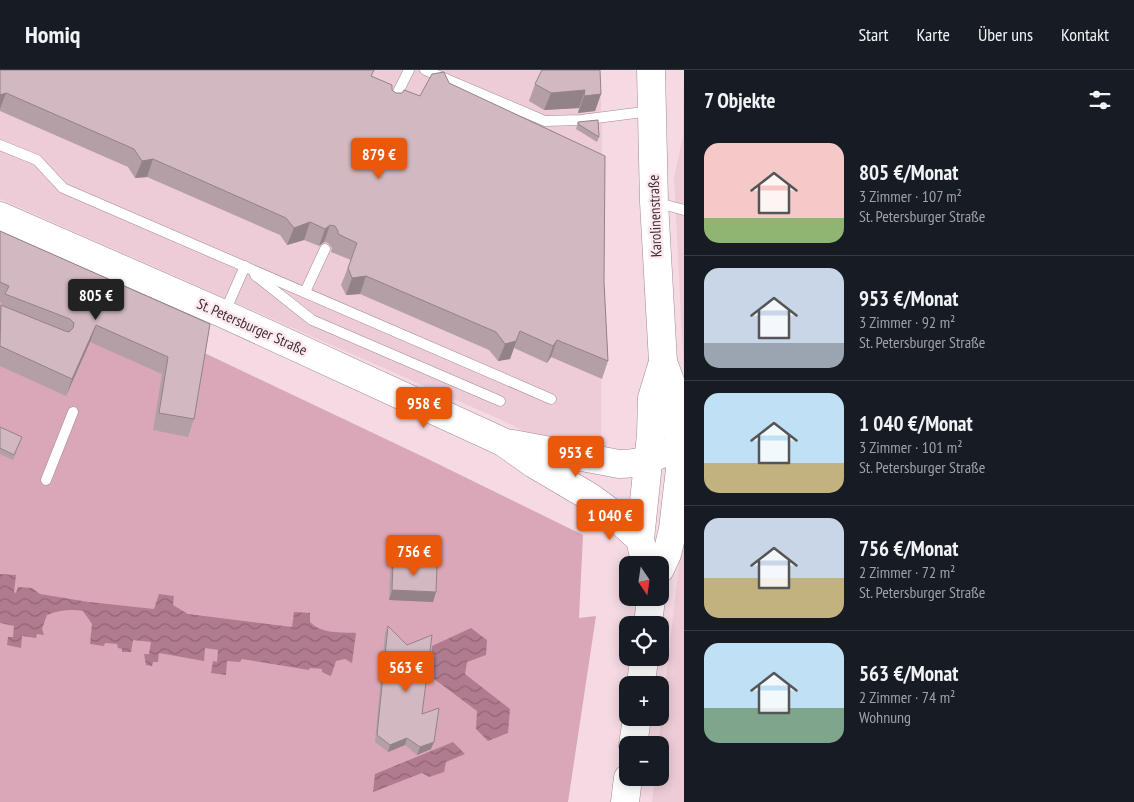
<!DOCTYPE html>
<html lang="de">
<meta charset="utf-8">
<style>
body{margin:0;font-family:"PT Sans Narrow",sans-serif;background:#20242c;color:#f1f3f6;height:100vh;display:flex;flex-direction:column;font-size:19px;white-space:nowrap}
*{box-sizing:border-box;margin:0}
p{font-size:16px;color:#9ea1a6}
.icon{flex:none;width:28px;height:28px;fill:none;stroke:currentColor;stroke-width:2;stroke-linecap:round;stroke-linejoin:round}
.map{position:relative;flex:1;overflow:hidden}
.sheet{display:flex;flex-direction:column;background:#171b24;width:450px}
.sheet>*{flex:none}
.needle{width:32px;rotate:167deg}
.controls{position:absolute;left:619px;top:486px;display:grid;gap:10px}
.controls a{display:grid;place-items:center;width:50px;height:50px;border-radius:10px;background:#171b24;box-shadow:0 2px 12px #0003;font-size:25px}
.price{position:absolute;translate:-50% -42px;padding:0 11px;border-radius:5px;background:#ea580c;color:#fff;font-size:16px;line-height:32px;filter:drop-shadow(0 1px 2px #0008)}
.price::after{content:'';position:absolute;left:50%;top:30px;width:15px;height:11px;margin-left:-8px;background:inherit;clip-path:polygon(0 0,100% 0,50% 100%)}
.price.active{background:#222;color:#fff}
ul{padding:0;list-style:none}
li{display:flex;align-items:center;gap:15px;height:125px;padding:0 20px}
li+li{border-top:1px solid #363941}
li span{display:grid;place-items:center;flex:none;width:140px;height:100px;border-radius:15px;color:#555}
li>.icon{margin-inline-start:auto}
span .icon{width:60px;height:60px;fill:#fffc;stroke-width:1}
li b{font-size:21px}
h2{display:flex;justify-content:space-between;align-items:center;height:60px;padding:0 20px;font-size:21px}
header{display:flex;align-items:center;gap:30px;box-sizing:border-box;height:70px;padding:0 25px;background:#171b24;border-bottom:1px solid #363941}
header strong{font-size:24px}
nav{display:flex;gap:28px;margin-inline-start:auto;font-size:18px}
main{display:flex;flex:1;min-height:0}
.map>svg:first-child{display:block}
.built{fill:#edccd7}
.green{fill:#d9a7b8}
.water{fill:url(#water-waves)}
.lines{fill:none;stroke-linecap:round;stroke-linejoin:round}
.lane-casing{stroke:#a18991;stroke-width:11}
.secondary-casing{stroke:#a18991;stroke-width:29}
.lane{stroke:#fff;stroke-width:10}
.secondary{stroke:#fff;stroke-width:28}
.wall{fill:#b59fa6}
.shaded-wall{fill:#938287}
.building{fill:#d2b9c1;stroke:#938287}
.labels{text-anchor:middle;stroke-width:5;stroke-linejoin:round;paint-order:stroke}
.street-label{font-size:15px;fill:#3a2f33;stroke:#ffe9f0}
</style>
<header>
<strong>Homiq</strong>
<nav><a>Start</a><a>Karte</a><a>Über uns</a><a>Kontakt</a></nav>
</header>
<main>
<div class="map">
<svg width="684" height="732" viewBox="0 0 684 732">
<defs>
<pattern id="water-waves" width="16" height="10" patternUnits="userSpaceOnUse" patternTransform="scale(1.25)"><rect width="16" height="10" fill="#b07b8e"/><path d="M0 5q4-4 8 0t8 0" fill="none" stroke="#906575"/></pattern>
</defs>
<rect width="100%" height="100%" fill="#f5dae3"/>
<g class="built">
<polygon points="0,0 600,0 602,66 601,383 538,368 497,348 0,129"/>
<polygon points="684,0 684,305 674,108 683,66"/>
<polygon points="684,452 684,732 652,732 655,708 660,708 660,675 658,675"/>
</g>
<polygon class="green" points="0,193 154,259 430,390 583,465 579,548 596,546 568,732 0,732"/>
<g class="water">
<path d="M0,504L16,505L14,522L16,523L18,517L32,518L40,524L89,532L154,539L159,524L174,526L173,535L188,544L292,557L294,542L310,543V552C322,564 340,562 356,563L352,593L345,589L336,591L331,606L322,602V599L310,598L309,600L242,589L240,592L227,591L226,605L211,603L213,591L217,592L218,580L205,578L204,591L159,583L158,592H153L152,596L146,595L144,584H149L151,572L133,570L131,582H122V579L118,578L117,574L105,573L104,576L90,574L92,554L83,541C69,539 60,540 47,545L42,559L44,565L37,564L36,568L22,566L21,578L7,575L8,567H13L14,556L0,553Z"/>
<polygon points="471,558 487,570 486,585 467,592 465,604 510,639 508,663 488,671 476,659 477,641 430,606 432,576"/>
<polygon points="453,672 465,684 446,692 444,702 429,707 422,703 373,722 375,704"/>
</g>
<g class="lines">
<defs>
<g id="lane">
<polyline points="425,0 545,51 581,50 651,41"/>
<polyline points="392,34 409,0"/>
<polyline points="0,75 37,90 63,118 551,329"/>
<polyline points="655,132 684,140"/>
<polyline points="255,205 312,250 500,331"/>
<polyline points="305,222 325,179"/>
<polyline points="224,244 245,196"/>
<polyline points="46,410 73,342"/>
</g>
<g id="secondary">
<polyline points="651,0 654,132 663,292 676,327 680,399 673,459 667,484 660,499"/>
<polyline points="0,146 224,244 503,372 534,394 590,427 609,441 640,469"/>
<path d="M513,374L619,394C636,394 648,391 663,383"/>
<polyline points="643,482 640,469 651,365 652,328 663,292"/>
<polyline points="648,555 651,528"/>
<polyline points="641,615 644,588"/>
<polyline points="633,675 637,648"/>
<polyline points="625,732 628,708"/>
</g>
</defs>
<use href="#lane" class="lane-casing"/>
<use href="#secondary" class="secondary-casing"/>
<use href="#lane" class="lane"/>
<use href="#secondary" class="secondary"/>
</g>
<g class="wall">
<polygon points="0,0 372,7 396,23 420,26 449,13 604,212 608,291 602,309 551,287 547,293 514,278 510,289 498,291 489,280 360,224 346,225 341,215 351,190 331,182 332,178 328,173 324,172 319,176 304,170 287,175 280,165 147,107 135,108 128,97 0,41"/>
<polygon points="535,14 601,24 595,41 578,43 579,38 544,40 529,31"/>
<polygon points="578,52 599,67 597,72 576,59"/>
<polygon points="0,161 210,254 194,349 188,367 153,360 162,304 90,272 66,326 0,296 0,236 1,235 2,233 0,232"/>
<polygon points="0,357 22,367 13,390 0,384"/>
<polygon points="393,492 433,532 389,530 390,502"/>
<polygon points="388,556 407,575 422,644 431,679 417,685 405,675 388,682 375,672 385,563"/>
</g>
<g class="shaded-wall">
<polygon points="585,20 579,38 544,40 551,23"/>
<polygon points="6,23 0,39 0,25"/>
<polygon points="601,24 595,41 578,43 584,26"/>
<polygon points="153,89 147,107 135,108 142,91"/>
<polygon points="310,152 304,170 287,175 294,158"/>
<polygon points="330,155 324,172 319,176 325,159"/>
<polygon points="366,206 360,224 346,225 352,208"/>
<polygon points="96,255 90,272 66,326 72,309"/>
<polygon points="520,261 510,289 498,291 505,274"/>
<polygon points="557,270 551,287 547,293 553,276"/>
<polygon points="392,520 436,522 433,532 389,530"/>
<polygon points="407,668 405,675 388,682 390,675"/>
<polygon points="434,672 431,679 417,685 420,677"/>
</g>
<g class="building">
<polygon points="0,0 374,0 371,6 392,15 392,20 396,23 402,23 404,20 420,26 432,4 444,2 449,13 605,86 604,212 608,291 557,270 553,276 520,261 516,271 505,274 496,262 366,206 352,208 348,198 357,173 338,164 338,161 335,156 330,155 325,159 310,152 294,158 286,148 153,89 142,91 134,79 6,23 0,25"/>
<polygon points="542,0 600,0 601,24 584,26 585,20 551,23 535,14"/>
<polygon points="598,50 599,67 578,54 578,52"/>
<polygon points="0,161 210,254 194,349 159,343 168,287 96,255 72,309 0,276 1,235 65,261 69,262 73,258 74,253 70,249 5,224 9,216 0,212"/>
<polygon points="0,357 22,367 14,385 0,378"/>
<polygon points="393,492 437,495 436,522 392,520"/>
<polygon points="388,556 407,575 432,565 422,644 439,638 434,672 420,677 407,668 390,675 377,665"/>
</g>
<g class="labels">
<g class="street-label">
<text transform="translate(655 146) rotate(-92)" y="5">Karolinenstraße</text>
<text transform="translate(252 257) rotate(24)" y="5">St. Petersburger Straße</text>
</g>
</g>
</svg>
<div class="controls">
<a><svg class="needle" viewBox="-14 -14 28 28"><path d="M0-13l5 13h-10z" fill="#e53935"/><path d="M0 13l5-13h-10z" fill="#9ea1a6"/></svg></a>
<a><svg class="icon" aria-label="locate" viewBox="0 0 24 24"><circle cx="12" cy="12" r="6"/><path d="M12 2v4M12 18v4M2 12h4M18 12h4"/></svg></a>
<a>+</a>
<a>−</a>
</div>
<b class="price" style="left:379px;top:110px">879 €</b>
<b class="price active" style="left:96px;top:251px">805 €</b>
<b class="price" style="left:424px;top:359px">958 €</b>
<b class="price" style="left:576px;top:408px">953 €</b>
<b class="price" style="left:610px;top:471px">1 040 €</b>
<b class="price" style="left:414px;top:507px">756 €</b>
<b class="price" style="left:406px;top:623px">563 €</b>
</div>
<section class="sheet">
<h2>7 Objekte<svg class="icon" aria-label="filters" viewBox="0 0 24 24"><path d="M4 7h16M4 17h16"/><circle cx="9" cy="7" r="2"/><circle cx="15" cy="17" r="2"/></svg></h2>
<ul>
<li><span style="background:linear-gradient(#f6c9c9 75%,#8fb573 0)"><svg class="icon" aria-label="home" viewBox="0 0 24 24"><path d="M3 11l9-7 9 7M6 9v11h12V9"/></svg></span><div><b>805 €/Monat</b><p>3 Zimmer · 107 m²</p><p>St. Petersburger Straße</p></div></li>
<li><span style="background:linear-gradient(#c9d6e8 75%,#9aa5b1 0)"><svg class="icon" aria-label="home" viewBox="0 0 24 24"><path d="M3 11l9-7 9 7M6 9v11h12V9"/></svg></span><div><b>953 €/Monat</b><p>3 Zimmer · 92 m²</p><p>St. Petersburger Straße</p></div></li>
<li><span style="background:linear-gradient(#bfe0f5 70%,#c2b280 0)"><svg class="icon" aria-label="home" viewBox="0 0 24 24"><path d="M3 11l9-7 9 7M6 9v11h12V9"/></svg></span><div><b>1 040 €/Monat</b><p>3 Zimmer · 101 m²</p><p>St. Petersburger Straße</p></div></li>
<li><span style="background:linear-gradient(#c9d6e8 60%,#c2b280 0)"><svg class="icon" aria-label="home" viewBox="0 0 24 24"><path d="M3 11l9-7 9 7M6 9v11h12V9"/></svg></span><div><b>756 €/Monat</b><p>2 Zimmer · 72 m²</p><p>St. Petersburger Straße</p></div></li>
<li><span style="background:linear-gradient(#bfe0f5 65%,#7fa58c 0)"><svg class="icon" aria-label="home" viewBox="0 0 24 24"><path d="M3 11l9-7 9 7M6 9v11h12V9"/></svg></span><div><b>563 €/Monat</b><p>2 Zimmer · 74 m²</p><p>Wohnung</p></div></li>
</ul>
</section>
</main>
